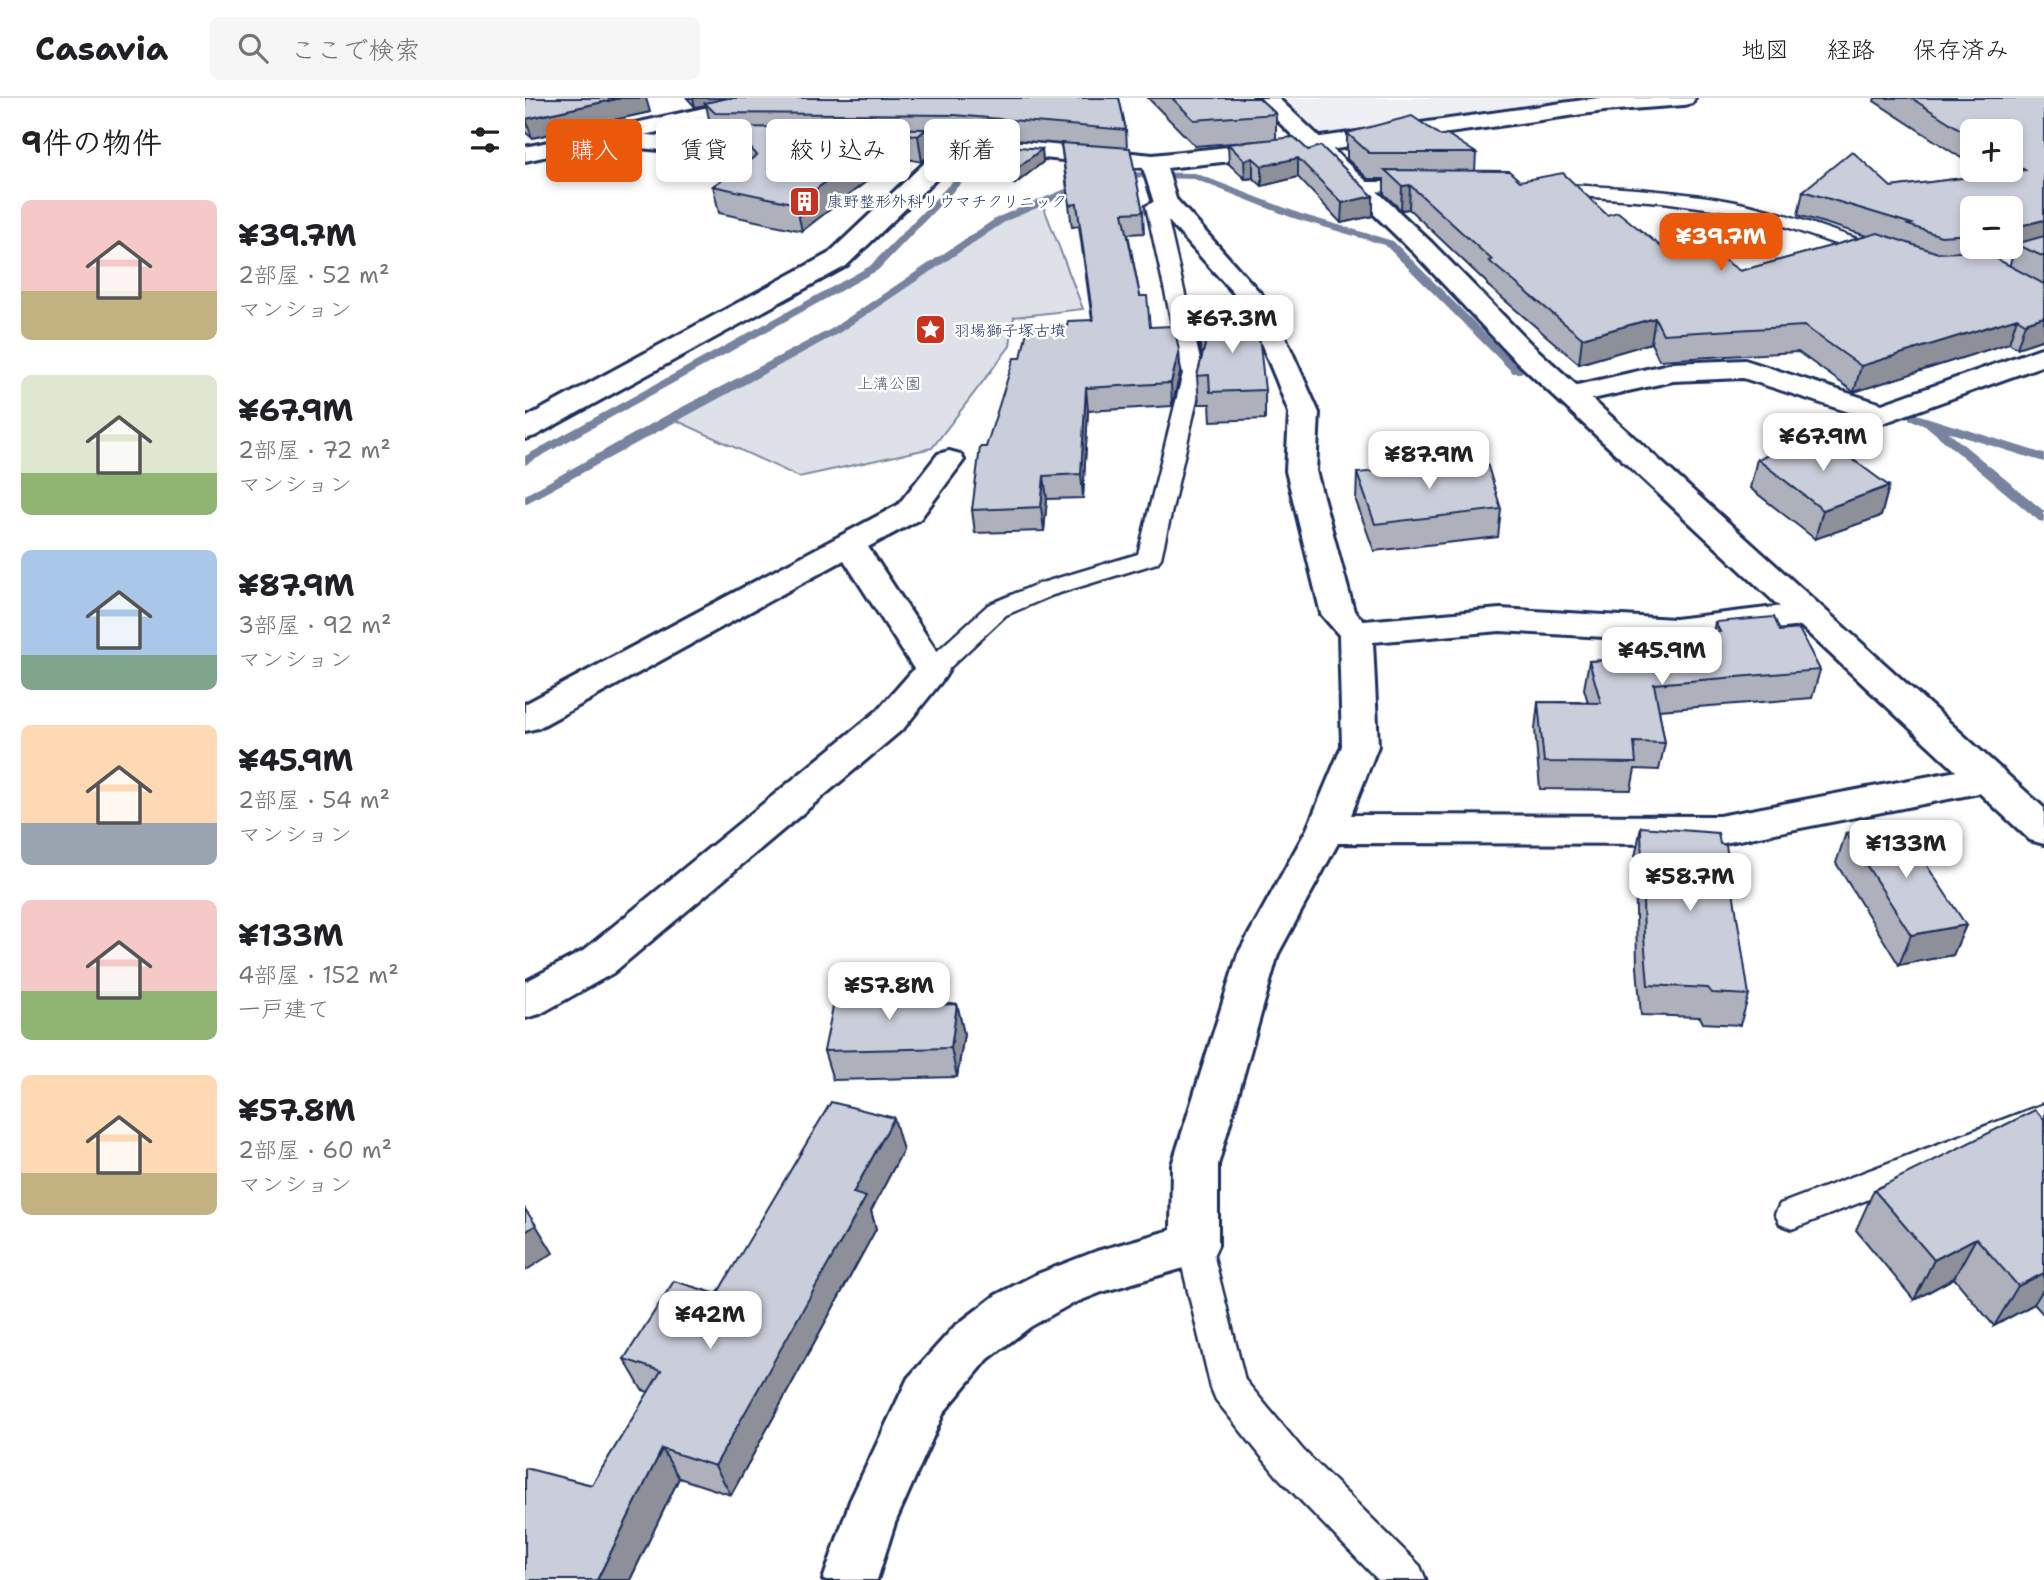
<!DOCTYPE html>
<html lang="ja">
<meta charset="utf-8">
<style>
body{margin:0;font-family:"Shantell Sans","Klee One",sans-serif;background:#f6f6f6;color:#202124;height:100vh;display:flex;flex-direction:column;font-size:26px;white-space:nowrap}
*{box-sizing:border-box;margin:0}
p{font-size:23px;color:#757577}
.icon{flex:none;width:38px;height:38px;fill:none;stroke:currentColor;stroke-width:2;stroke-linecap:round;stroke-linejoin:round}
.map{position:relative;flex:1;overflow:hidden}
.sheet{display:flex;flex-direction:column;background:#fff;width:525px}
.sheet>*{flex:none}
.hud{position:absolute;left:21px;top:21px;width:665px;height:63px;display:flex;gap:14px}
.fabs{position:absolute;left:1435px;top:21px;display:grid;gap:14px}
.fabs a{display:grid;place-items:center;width:63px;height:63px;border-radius:10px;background:#fff;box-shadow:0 4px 10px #0003;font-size:35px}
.price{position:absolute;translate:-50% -60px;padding:0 16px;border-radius:14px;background:#fff;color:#222;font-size:23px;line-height:46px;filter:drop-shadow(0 2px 4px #0008)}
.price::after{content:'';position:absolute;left:50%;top:42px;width:21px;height:16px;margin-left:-10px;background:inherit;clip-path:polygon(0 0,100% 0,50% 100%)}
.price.on{background:#ea580c;color:#fff}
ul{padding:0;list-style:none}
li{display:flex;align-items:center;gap:21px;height:175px;padding:0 21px}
li span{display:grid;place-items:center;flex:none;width:196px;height:140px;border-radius:10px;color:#555}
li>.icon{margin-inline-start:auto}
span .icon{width:84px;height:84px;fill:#fffc;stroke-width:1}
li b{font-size:30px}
h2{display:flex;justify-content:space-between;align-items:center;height:84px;padding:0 21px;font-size:30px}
.pill{padding:0 24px;border-radius:10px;background:#fff;box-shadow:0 4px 10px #0003;font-size:24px;line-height:63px}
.pill.on{background:#ea580c;color:#fff}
header{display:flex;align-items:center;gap:42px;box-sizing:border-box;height:98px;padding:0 35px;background:#fff;border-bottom:2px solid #e0e0e0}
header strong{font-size:33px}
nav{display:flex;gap:38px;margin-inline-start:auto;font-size:24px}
.search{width:490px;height:63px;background:#f6f6f6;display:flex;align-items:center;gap:18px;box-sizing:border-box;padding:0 24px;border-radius:10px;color:#757577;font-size:26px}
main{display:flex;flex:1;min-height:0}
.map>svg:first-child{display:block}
.built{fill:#eff0f4}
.green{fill:#dee1e7;stroke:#7c88a2;stroke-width:2}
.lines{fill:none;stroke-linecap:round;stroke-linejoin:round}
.stream{fill:#77839f;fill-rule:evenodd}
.lane-casing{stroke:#1b2f5e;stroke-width:5}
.street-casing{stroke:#1b2f5e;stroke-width:6}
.secondary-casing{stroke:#1b2f5e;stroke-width:6}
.primary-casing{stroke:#1b2f5e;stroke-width:6}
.lane{fill:#fff;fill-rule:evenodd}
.street{fill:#fff;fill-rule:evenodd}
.secondary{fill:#fff;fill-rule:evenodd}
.primary{fill:#fff;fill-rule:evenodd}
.wall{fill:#aeb1bb;stroke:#1b2f5e;stroke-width:2;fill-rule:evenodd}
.shaded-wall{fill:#8d9099;stroke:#1b2f5e;stroke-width:2}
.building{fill:#caceda;stroke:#1b2f5e;stroke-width:2}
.labels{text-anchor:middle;stroke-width:5;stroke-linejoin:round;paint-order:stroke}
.far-poi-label{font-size:16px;fill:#1b2f5e;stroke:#fff;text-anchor:start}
.far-park-label{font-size:16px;fill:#4c5c80;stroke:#fff}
</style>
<header>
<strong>Casavia</strong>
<div class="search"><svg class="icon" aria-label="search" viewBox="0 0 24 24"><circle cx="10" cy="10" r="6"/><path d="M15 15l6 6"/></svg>ここで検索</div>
<nav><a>地図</a><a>経路</a><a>保存済み</a></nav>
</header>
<main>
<section class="sheet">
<h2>9件の物件<svg class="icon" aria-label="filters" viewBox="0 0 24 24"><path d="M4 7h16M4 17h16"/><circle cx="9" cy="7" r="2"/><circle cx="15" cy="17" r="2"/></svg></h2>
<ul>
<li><span style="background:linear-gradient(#f6c9c9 65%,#c2b280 0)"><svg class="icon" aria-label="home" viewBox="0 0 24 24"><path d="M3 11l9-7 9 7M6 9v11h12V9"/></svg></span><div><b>¥39.7M</b><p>2部屋 · 52 m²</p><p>マンション</p></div></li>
<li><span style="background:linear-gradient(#dfe7d0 70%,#8fb573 0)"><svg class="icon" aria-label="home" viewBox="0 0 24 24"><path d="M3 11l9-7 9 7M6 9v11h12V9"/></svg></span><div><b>¥67.9M</b><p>2部屋 · 72 m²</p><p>マンション</p></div></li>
<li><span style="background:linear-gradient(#a9c7e8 75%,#7fa58c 0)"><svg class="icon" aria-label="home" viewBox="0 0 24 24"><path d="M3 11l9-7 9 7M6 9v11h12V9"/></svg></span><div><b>¥87.9M</b><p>3部屋 · 92 m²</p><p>マンション</p></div></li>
<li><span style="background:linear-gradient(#ffd9b3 70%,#9aa5b1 0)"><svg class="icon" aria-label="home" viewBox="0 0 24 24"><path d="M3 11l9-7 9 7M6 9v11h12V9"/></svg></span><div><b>¥45.9M</b><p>2部屋 · 54 m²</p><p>マンション</p></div></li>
<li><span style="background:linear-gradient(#f6c9c9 65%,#8fb573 0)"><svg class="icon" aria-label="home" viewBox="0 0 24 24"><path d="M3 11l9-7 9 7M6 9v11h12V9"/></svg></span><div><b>¥133M</b><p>4部屋 · 152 m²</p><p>一戸建て</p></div></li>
<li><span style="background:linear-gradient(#ffd9b3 70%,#c2b280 0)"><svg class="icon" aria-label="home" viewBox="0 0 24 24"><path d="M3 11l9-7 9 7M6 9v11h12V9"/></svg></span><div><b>¥57.8M</b><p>2部屋 · 60 m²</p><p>マンション</p></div></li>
</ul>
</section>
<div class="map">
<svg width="1519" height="1482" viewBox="0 0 1519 1482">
<rect width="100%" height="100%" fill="#fff"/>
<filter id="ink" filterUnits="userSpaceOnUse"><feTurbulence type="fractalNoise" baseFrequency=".0143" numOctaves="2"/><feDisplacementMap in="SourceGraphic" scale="14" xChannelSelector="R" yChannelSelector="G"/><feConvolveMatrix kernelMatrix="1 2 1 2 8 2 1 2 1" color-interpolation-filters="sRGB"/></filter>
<g filter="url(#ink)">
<polygon class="built" points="756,0 1064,0 799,38"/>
<polygon class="green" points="516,102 558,211 489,219 485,248 407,350 274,379 146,320 310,233 477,121"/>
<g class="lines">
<g class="stream">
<polygon points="451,59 459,61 353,172 0,367 0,358 345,168"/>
<polygon points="590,74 670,75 776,116 868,143 998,273 996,275 988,275 860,147 768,120 669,81 587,79 587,75"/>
<polygon points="562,82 567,85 566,87 481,123 314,235 0,406 0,397 142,317 306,231 473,119"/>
<polygon points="1388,315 1519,356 1519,364 1423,334 1519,413 1519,424 1514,423 1400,327 1384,322 1384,316"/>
</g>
<defs>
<g id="lane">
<polygon points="833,84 897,84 906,89 897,94 827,93 824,89"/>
<path d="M1018,86C1082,89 1147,91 1210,104C1263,115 1313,135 1364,152L1366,156L1364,160H1350L1259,128L1209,114L1138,104L1012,95L1009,91Z"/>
<polygon points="639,98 648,103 640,110 678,275 636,460 632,465 528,497 481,517 416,578 407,580 398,578 394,572 398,566 463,507 510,487 613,456 658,275 621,108"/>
<path d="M1519,146V158C1500,163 1445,185 1431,169L1434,165L1457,163Z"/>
<polygon points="1519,1006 1519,1033 1267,1131 1255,1126 1250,1116 1255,1106"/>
<polygon points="669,1132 681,1136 686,1147 720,1282 778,1352 895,1468 901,1482 853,1482 752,1378 691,1302 686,1290 652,1147 657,1136"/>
</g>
<g id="street">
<polygon points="1073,0 1170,0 1167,5 1159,7 1079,13 789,54 642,70 651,101 746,207 779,281 794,315 791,373 829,513 839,523 975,511 1150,521 1284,505 1296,509 1301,516 1296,523 1284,527 1150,543 975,533 848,544 853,648 826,717 1194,718 1464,667 1477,671 1483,680 1477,689 1464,693 1194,746 813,745 753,856 693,1067 693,1147 686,1162 577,1194 544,1207 505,1229 463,1261 419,1314 370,1425 352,1482 298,1482 325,1403 383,1280 429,1229 471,1197 510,1177 572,1153 646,1132 647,1067 713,856 782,731 817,648 814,537 796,516 761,373 764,315 751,281 721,209 630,108 618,70 488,57 437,56 321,168 10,338 0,341 0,320 303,156 410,55 350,53 342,51 338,46 342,41 432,40 488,43 628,57 789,40"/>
<polygon points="72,33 135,38 262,39 270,41 274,46 270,51 262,53 135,52 64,45 60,40 64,35"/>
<polygon points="1519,249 1519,267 1358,325 1218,280 1148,283 1045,306 1035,303 1031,297 1035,291 1148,265 1220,262 1357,306"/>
<polygon points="424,353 435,356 439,362 395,421 343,449 424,572 419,580 379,630 88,875 15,916 0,920 0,884 58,853 353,612 389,571 319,462 13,630 0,633 0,606 373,407 413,356"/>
</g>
<polygon id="secondary" points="729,0 753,0 907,145 1008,248 1519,710 1519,746 1505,742 988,260 889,155"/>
<polygon id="primary" points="225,0 267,0 264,5 256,7 0,63 0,49"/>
</defs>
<use href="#lane" class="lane-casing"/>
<use href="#street" class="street-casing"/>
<use href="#secondary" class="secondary-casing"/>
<use href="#primary" class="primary-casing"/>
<use href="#lane" class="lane"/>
<use href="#street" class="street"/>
<use href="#secondary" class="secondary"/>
<use href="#primary" class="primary"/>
</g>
<g class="wall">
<polygon points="0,0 125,14 7,40 0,34"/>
<polygon points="162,0 594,0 601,32 602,50 618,114 619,135 603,136 615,198 625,229 654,252 655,275 647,308 563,313 558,400 522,401 519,433 450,435 447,412 461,349 496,260 542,228 567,222 554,128 547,129 536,46 432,37 402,37 404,57 397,64 373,59 277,133 194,115 188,88 221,65 212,55 208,36 195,36 185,25 181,7 170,9"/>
<polygon points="623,0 734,0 751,16 751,41 783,52 848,98 848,118 816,125 773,79 737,88 728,80 720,81 704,66 703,46 744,42 670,48"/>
<path d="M1350,0H1519V241L1492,250L1484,245L1329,294L1273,254L1134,262L1126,245L1054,266L962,187V185L884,111L876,112L859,96V81H843L822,61V35L916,38L951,55L950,73L995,83L1082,117L1140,152L1215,173L1342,138L1273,117L1278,93L1366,89L1463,77L1455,72H1486V33H1447V67L1349,3ZM1447,110L1486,149H1447ZM1490,152L1484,168L1466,158Z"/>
<polygon points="517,51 518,64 490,86 425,71 423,57"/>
<polygon points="674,222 740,292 740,321 686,323 685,306 674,306 672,278 677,259 675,250"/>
<polygon points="1232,361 1364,388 1356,418 1290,441 1225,390"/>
<polygon points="832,375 976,411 973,439 849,453 831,403"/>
<polygon points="1190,524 1255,533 1295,572 1287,600 1134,612 1140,645 1134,672 1110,671 1106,692 1015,691 1010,631 1013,604 1063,604 1059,591 1064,563 1084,562 1087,547 1173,542 1174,536 1188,535"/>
<polygon points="1116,729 1224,897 1215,927 1178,925 1175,919 1116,917 1112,869 1110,759"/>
<polygon points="1321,735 1441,827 1428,857 1374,867 1311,765"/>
<polygon points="432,906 439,936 432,979 308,982 299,953 409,907"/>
<polygon points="1519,1021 1519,1217 1509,1206 1469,1228 1429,1180 1389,1202 1331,1132 1349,1092"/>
<polygon points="378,1052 346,1113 351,1131 206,1397 154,1380 105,1482 0,1482 17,1375 67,1387 124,1294 117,1292 99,1261 192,1196"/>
</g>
<g class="shaded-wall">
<polygon points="96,0 121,0 125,14 7,40 1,21"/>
<polygon points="168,0 213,0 180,5 181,7 170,9"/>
<polygon points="401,31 404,57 397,64 393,38"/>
<polygon points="369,33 373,59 277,133 271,106"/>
<polygon points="517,51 518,64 490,86 488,73"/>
<polygon points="728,60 728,80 720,81 719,62"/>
<polygon points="773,60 773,79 737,88 737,68"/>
<polygon points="885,87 884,111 876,112 877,88"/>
<polygon points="848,98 848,118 816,125 817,105"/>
<polygon points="1519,122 1519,144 1491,146 1490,152 1461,159 1464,149 1486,149 1486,130"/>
<polygon points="1519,219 1519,241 1492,250 1500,225"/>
<polygon points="1130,220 1126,245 1054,266 1057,240"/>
<polygon points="1492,220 1484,245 1329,294 1336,268"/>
<polygon points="654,252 655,275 647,308 646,285"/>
<polygon points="561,290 563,313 558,400 556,376"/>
<polygon points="519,378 522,401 519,433 516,409"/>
<polygon points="1364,388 1356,418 1290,441 1298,412"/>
<polygon points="1441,827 1428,857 1374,867 1386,837"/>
<polygon points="405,891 412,921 402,907"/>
<polygon points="432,906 439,936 432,979 426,950"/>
<polygon points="369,1020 378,1052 346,1113 351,1131 206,1397 190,1368 328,1095"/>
<polygon points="11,1127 28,1155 0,1173 0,1134"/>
<polygon points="1451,1140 1429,1180 1389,1202 1409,1162"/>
<polygon points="1519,1175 1519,1190 1509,1206 1469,1228 1493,1188"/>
<polygon points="137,1351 154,1380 105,1482 72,1482"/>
</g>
<g class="building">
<polygon points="0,0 96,0 1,21 0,20"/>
<polygon points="203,0 594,0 601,32 429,17 190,15 180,5"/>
<polygon points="647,0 734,0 751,16 669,22"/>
<polygon points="1386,0 1519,0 1519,122 1486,130 1486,110 1447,110 1447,136 1416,138 1383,127 1387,126 1278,93 1327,53 1366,89 1500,72 1486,63 1486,33 1447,33 1447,39"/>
<polygon points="887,18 916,38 922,36 951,55 844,55 822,35"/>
<polygon points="206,29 401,31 393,38 369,33 271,106 188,88 232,57"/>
<polygon points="769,39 783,52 796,48 848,98 817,105 773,60 737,68 728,60 719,62 703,46"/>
<polygon points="437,44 517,51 488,73 423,57"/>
<polygon points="536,45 605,50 618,114 598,115 615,198 622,198 625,229 649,228 654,252 646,285 561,290 556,376 519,378 516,409 447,412 455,349 461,349 489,260 496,260 503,228 542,228 543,223 568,222 552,106 545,107"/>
<polygon points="860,72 984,73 995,83 1038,75 1082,117 1093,114 1140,152 1172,143 1215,173 1353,135 1413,155 1457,153 1519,186 1519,219 1500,225 1492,220 1336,268 1279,228 1138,236 1130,220 1057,240 964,163 967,162 885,87 877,88"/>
<polygon points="1519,138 1519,159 1491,146"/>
<polygon points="732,220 740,292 685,294 684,277 672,278 680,247 674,222"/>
<polygon points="1297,339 1364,388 1298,412 1232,361"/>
<polygon points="961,362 976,411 850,426 832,375"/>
<polygon points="1249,519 1255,533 1274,531 1295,572 1129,586 1140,645 1109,644 1111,665 1019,664 1013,604 1076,605 1064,563 1092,562 1087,547 1177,542 1174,536 1195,534 1190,524"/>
<polygon points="1375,727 1441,827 1386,837 1321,735"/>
<polygon points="1116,729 1193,735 1195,746 1201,747 1224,897 1187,895 1183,890 1123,887 1119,839"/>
<polygon points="405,891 402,907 432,906 426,950 299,953 311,894"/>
<polygon points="306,1004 369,1020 328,1095 341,1099 190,1368 137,1351 72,1482 0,1482 0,1370 67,1387 136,1273 99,1261 149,1183 192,1196"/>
<polygon points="1510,1012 1519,1021 1519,1175 1493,1188 1451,1140 1409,1162 1349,1092"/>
<polygon points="0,1111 11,1127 0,1134"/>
</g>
</g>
<defs>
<symbol id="building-square" viewBox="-11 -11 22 22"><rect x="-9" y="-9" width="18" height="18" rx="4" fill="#c8321e" stroke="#fff"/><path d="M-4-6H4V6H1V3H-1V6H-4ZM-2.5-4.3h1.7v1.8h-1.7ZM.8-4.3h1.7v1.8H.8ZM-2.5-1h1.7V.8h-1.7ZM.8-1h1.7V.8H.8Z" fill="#fff"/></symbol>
<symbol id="sight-square" viewBox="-11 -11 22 22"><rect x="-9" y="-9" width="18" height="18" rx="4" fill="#c8321e" stroke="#fff"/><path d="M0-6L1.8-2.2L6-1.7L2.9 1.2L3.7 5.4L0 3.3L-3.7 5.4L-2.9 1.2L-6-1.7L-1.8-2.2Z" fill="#fff"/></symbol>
</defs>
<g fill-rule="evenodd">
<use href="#building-square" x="262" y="86" width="35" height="35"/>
<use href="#sight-square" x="388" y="214" width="35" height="35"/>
</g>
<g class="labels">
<g class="far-poi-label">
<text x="302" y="109">康野整形外科リウマチクリニック</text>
<text x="429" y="238">羽場獅子塚古墳</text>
</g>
<g class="far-park-label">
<text x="364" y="291">上溝公園</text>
</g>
</g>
</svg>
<div class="fabs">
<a>+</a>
<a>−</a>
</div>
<b class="price on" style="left:1196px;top:175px">¥39.7M</b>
<b class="price" style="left:707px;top:257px">¥67.3M</b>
<b class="price" style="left:1298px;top:375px">¥67.9M</b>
<b class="price" style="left:904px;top:393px">¥87.9M</b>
<b class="price" style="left:1137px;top:589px">¥45.9M</b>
<b class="price" style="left:1381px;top:782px">¥133M</b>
<b class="price" style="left:1165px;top:815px">¥58.7M</b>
<b class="price" style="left:364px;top:924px">¥57.8M</b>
<b class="price" style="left:185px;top:1253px">¥42M</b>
<div class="hud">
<a class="pill on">購入</a>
<a class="pill">賃貸</a>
<a class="pill">絞り込み</a>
<a class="pill">新着</a>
</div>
</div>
</main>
